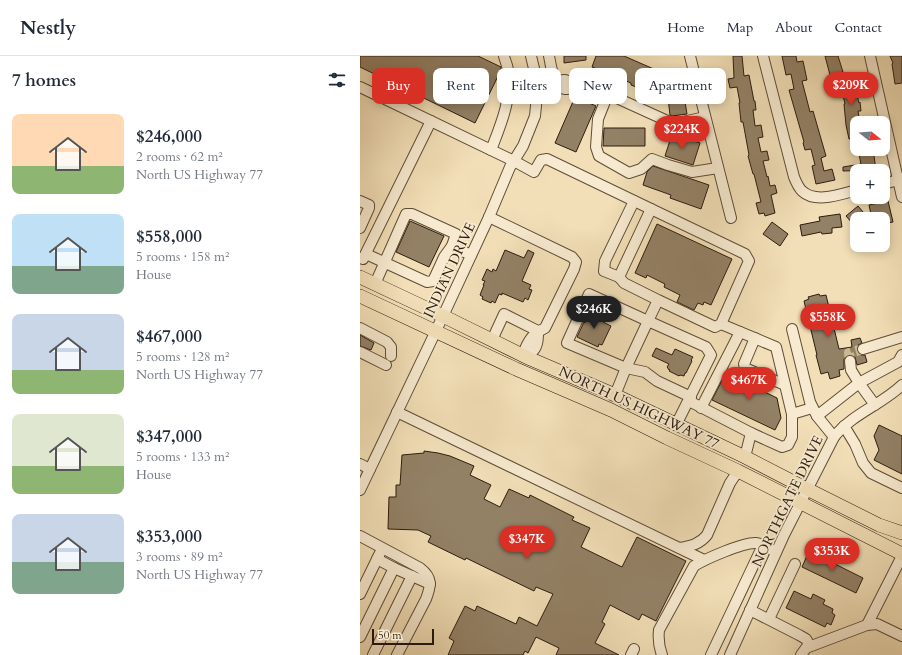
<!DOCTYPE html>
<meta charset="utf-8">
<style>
body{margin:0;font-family:Cardo,serif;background:#f6f6f7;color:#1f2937;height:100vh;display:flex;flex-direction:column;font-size:15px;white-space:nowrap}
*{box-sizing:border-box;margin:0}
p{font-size:13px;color:#747a83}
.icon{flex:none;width:22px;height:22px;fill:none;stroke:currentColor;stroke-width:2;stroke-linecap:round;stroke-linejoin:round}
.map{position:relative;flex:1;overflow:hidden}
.details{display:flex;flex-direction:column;background:#fff;width:360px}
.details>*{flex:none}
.hud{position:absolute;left:12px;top:12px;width:380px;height:36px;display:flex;gap:8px}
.needle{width:26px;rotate:107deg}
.buttons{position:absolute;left:490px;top:60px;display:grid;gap:8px}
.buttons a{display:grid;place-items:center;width:40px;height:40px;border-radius:8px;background:#fff;box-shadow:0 2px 10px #0003;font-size:20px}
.scale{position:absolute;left:12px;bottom:10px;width:62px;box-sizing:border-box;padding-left:4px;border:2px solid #2c1c0e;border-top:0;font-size:11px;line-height:14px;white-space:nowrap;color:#2c1c0e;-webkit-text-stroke:3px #f7ead0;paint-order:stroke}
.price{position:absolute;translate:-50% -34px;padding:0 9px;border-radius:14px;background:#d93025;color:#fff;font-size:13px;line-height:26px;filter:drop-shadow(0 1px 2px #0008)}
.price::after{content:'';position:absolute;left:50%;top:24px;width:12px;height:9px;margin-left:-6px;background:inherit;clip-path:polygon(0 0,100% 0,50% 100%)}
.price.current{background:#222;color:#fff}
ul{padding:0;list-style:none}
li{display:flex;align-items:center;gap:12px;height:100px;padding:0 12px}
li span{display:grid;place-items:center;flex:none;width:112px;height:80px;border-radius:8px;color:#555}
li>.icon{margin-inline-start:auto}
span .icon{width:48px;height:48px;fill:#fffc;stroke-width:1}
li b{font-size:17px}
h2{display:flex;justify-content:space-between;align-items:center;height:48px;padding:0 12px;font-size:17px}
.chip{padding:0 14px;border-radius:8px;background:#fff;box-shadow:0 2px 10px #0003;font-size:14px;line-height:36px}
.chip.current{background:#d93025;color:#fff}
header{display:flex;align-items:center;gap:24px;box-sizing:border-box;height:56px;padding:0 20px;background:#fff;border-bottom:1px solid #e0e1e3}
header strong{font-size:19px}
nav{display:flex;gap:22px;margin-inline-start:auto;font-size:14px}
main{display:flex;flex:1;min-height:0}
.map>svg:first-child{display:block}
.building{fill:#938166;stroke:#2c1c0e}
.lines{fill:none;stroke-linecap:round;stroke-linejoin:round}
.minor-tunnel{stroke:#cab895;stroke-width:10;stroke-dasharray:10 5;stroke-linecap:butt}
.minor-casing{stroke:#5e4d38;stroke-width:12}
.major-casing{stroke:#2c1c0e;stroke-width:14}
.minor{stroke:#f7ead0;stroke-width:10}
.major{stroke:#f2dfb7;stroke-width:13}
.labels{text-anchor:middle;stroke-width:3.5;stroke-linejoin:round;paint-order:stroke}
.street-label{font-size:14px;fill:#2c1c0e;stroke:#f7ead0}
</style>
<header>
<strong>Nestly</strong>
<nav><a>Home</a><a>Map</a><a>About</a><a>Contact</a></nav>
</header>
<main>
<section class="details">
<h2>7 homes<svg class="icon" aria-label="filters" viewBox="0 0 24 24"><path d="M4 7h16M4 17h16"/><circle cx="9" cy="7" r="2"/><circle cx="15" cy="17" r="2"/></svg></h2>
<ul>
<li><span style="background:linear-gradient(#ffd9b3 65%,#8fb573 0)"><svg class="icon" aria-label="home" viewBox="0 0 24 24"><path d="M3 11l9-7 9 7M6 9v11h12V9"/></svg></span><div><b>$246,000</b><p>2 rooms · 62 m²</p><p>North US Highway 77</p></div></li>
<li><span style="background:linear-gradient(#bfe0f5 65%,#7fa58c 0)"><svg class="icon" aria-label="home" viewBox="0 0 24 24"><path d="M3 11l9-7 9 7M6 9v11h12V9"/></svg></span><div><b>$558,000</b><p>5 rooms · 158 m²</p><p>House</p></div></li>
<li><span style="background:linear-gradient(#c9d6e8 70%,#8fb573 0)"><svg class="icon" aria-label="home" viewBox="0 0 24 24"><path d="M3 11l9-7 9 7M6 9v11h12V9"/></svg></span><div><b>$467,000</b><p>5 rooms · 128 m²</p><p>North US Highway 77</p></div></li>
<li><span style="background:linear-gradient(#dfe7d0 65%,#8fb573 0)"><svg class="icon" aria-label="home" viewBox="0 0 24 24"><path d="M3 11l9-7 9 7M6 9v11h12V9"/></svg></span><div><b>$347,000</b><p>5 rooms · 133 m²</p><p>House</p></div></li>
<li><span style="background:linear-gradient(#c9d6e8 60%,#7fa58c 0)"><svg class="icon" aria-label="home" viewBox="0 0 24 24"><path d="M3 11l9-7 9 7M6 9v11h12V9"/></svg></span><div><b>$353,000</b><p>3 rooms · 89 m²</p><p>North US Highway 77</p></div></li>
</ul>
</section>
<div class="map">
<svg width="542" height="599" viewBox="0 0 542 599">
<rect width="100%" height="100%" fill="#f2dfb7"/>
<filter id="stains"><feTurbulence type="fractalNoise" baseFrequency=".005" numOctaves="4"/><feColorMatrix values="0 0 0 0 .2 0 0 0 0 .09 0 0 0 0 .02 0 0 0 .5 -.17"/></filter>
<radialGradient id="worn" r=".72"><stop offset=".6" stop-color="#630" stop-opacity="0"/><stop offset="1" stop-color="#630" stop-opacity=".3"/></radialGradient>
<g class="building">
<polygon points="0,0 118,0 141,11 141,14 115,67 0,11"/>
<polygon points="204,0 226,0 226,4 204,7"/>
<polygon points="236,0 264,0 296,14 287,35 271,29 271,27 232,11"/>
<polygon points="373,0 382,0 384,20 389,19 394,45 395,45 396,54 393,54 395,70 401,69 403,81 398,82 401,96 407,95 409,104 403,105 407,121 408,120 410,130 415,129 417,137 411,139 415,157 405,160 404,157 399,158 396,147 401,146 394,118 393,118 388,100 389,99 383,66 381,66 379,47 380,47 377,31 370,32 368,23 374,22"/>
<polygon points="422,0 436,0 437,6 443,5 447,24 442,25 450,56 453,55 466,100 461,102 464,115 472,113 475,124 456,128 452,110 455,109 451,93 445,94 443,87 444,86 429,34 434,33 431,18 426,19"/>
<polygon points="465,0 478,0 483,16 470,19"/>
<polygon points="530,0 542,0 542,27 535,28 532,8 533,7"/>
<polygon points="320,15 327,58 312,60 310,59 308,42 304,43 300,19"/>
<polygon points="492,19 499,47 500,46 501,55 498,55 500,67 497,67 497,82 489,83 486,69 484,48 485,48 479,22"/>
<polygon points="215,41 236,50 216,96 195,87"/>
<polygon points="244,72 285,72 285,90 243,90"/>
<polygon points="312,78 340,87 333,109 305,100"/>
<polygon points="498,93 513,93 516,114 483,115 483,111 501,108"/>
<polygon points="293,110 349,129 341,153 310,142 311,139 283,129 287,116"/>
<polygon points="528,145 533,166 523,168 523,163 512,163 509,149"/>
<polygon points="498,150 509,163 497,163 497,165 493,168 486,160"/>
<polygon points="480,158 482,171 472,172 472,177 462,178 461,176 442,180 440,169 460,165 459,161"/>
<polygon points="50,165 84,180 69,211 36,196"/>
<polygon points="412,166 428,178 420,190 403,178"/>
<polygon points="297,168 372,203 351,249 344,246 343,249 338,247 334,254 317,246 320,239 304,231 305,228 287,219 286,222 275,217"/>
<polygon points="145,194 164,202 168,194 174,197 162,225 171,229 169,233 172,234 168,244 165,242 163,246 142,237 142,239 139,238 135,247 132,245 131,247 122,243 123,241 120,239 124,229 123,229 125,225 122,224 127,213 132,216 133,213 136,215"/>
<polygon points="459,238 460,240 466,239 479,293 492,291 491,284 500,282 502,287 498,289 497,295 499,298 502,299 505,299 507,306 497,309 495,301 490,299 486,300 484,303 484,313 479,314 480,320 470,323 468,316 461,318 456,299 457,299 444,245 449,243 448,241"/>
<polygon points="230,256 245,262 243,266 251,270 242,289 239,288 238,291 217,281 224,266 225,267"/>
<polygon points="0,279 14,287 11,294 0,290"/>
<polygon points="296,292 312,299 315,293 333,301 331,304 332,305 326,317 325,317 324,320 320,319 319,320 309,315 310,314 308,313 308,312 307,311 309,308 292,300"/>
<polygon points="366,317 417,342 421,362 415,374 352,344"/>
<polygon points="519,369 542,380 542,418 514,404 519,394 514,380"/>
<polygon points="64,395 78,397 90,400 114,410 110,419 131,429 124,443 140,451 149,433 169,442 170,439 214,461 212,464 230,472 221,491 262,511 277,481 326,505 296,565 282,558 279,564 250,549 242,566 245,568 235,587 259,599 196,599 199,592 176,581 168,597 165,595 163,599 88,599 94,585 89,582 105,550 115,555 117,550 156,568 159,561 177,570 193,538 176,531 174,535 106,502 105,504 68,486 71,480 58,474 28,473 29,441 36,441 36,429 40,429 42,399 64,397"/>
<polygon points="449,495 503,522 496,537 442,511"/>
<polygon points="434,535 451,543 453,538 465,544 463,548 473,553 472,557 475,559 471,569 467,567 465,571 426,552"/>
</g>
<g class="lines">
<polyline class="minor-tunnel" points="490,305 489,297 503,293"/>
<defs>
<g id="minor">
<path d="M189,0C191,9 193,32 205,33C210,33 216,31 221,30"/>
<polyline points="330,0 371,162"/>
<path d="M403,0L434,121C436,126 438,131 442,135C456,148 481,138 497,134"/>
<polyline points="510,0 542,141"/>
<polyline points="178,29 195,25 205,24 223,29 248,38 314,68 345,61"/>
<polyline points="0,31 154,105 174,116 181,104 187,103 291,153"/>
<polyline points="248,38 238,63 236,91 239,100 269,117 281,113 292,103 308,109 332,116 358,112"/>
<path d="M131,94C141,68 152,43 148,15C148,10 145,5 144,0"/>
<polyline points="523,128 542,123"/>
<polyline points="0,145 9,149 9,152 0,172"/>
<path d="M129,161L212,201L216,206L214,213L185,272C173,278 170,282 165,293L167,298"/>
<polyline points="6,198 67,226 73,225 84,201 92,190"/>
<polyline points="0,202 3,203 71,65"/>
<polyline points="259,221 244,215 245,205 274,145"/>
<polyline points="15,228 46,158 52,158 96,178 92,190 111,199"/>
<polyline points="298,244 264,227 259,221 291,153 385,198 389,205 361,268 355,271 298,244 288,265 229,238 207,287 266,312 285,316 297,325 331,341"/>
<polyline points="361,268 416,291 432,358"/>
<polyline points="0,272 27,286 31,291 31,300"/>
<polyline points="432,273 450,346 457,360 474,381"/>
<polyline points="395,282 384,308 385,312 425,329"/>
<polyline points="132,284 144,258 178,275"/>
<polyline points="503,293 542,281"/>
<polyline points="0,296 26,309"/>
<path d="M166,301C168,297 171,298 173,295C178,290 178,282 178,275"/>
<polyline points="255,339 266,312 288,265 346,291 351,299 316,369"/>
<polyline points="329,345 391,377 385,401"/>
<polyline points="515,349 499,327 538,306 542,299"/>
<polyline points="341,352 380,276"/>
<polyline points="37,356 344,504"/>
<polyline points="457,360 499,327 491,314 490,305"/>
<polyline points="484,370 495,388 503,407 511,417 542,432"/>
<polyline points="391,377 422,391 428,389 432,381 432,358 452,352"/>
<polyline points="0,408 10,413"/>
<polyline points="0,434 83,260 129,161 150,111 163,90 175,60 178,29 171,0"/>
<path d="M0,480L60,512C73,522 71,530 66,543L37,599"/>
<path d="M320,492C331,490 340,488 347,479L370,427L378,415"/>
<polyline points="17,503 34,512 70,528"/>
<polyline points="0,538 20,497"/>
<polyline points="390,554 439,579 446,583 450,590"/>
<polyline points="409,563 435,508"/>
<polyline points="507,569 542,500"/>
<polyline points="0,581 34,512"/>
<polyline points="13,599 52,520"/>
<polyline points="271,599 274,593"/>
<path d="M302,599C299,591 298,583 299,574L334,510C345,503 384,486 396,487C403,488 410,493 416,496"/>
<polyline points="351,599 403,489"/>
<path d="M370,599L424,479L474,381C492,358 521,349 542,329"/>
<polyline points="441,599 446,592 507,569 517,568 542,580"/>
</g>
<g id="major">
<polyline points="0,221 83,260 166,301 255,339 385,401 447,433 519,469 542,477"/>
<polyline points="0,240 156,313 251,354 307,382 378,415 542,498"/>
</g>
</defs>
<use href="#minor" class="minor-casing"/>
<use href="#major" class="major-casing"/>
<use href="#minor" class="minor"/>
<use href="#major" class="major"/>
</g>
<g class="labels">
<g class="street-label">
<text transform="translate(89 214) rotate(-65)" y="5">INDIAN DRIVE</text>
<text transform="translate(279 351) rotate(25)" y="5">NORTH US HIGHWAY 77</text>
<text transform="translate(427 445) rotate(-64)" y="5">NORTHGATE DRIVE</text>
</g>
</g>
<rect width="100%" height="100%" filter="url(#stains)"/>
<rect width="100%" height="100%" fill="url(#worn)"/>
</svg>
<div class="buttons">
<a><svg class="needle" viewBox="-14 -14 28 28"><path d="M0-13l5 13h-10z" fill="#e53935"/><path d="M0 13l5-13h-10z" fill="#747a83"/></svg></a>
<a>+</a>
<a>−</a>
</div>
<div class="scale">50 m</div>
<b class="price" style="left:491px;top:50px">$209K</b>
<b class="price" style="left:322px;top:94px">$224K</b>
<b class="price current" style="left:234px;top:274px">$246K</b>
<b class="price" style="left:468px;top:282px">$558K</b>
<b class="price" style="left:389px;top:345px">$467K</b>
<b class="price" style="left:167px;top:504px">$347K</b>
<b class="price" style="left:472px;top:516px">$353K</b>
<div class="hud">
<a class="chip current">Buy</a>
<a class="chip">Rent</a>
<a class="chip">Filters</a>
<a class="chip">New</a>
<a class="chip">Apartment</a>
</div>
</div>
</main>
